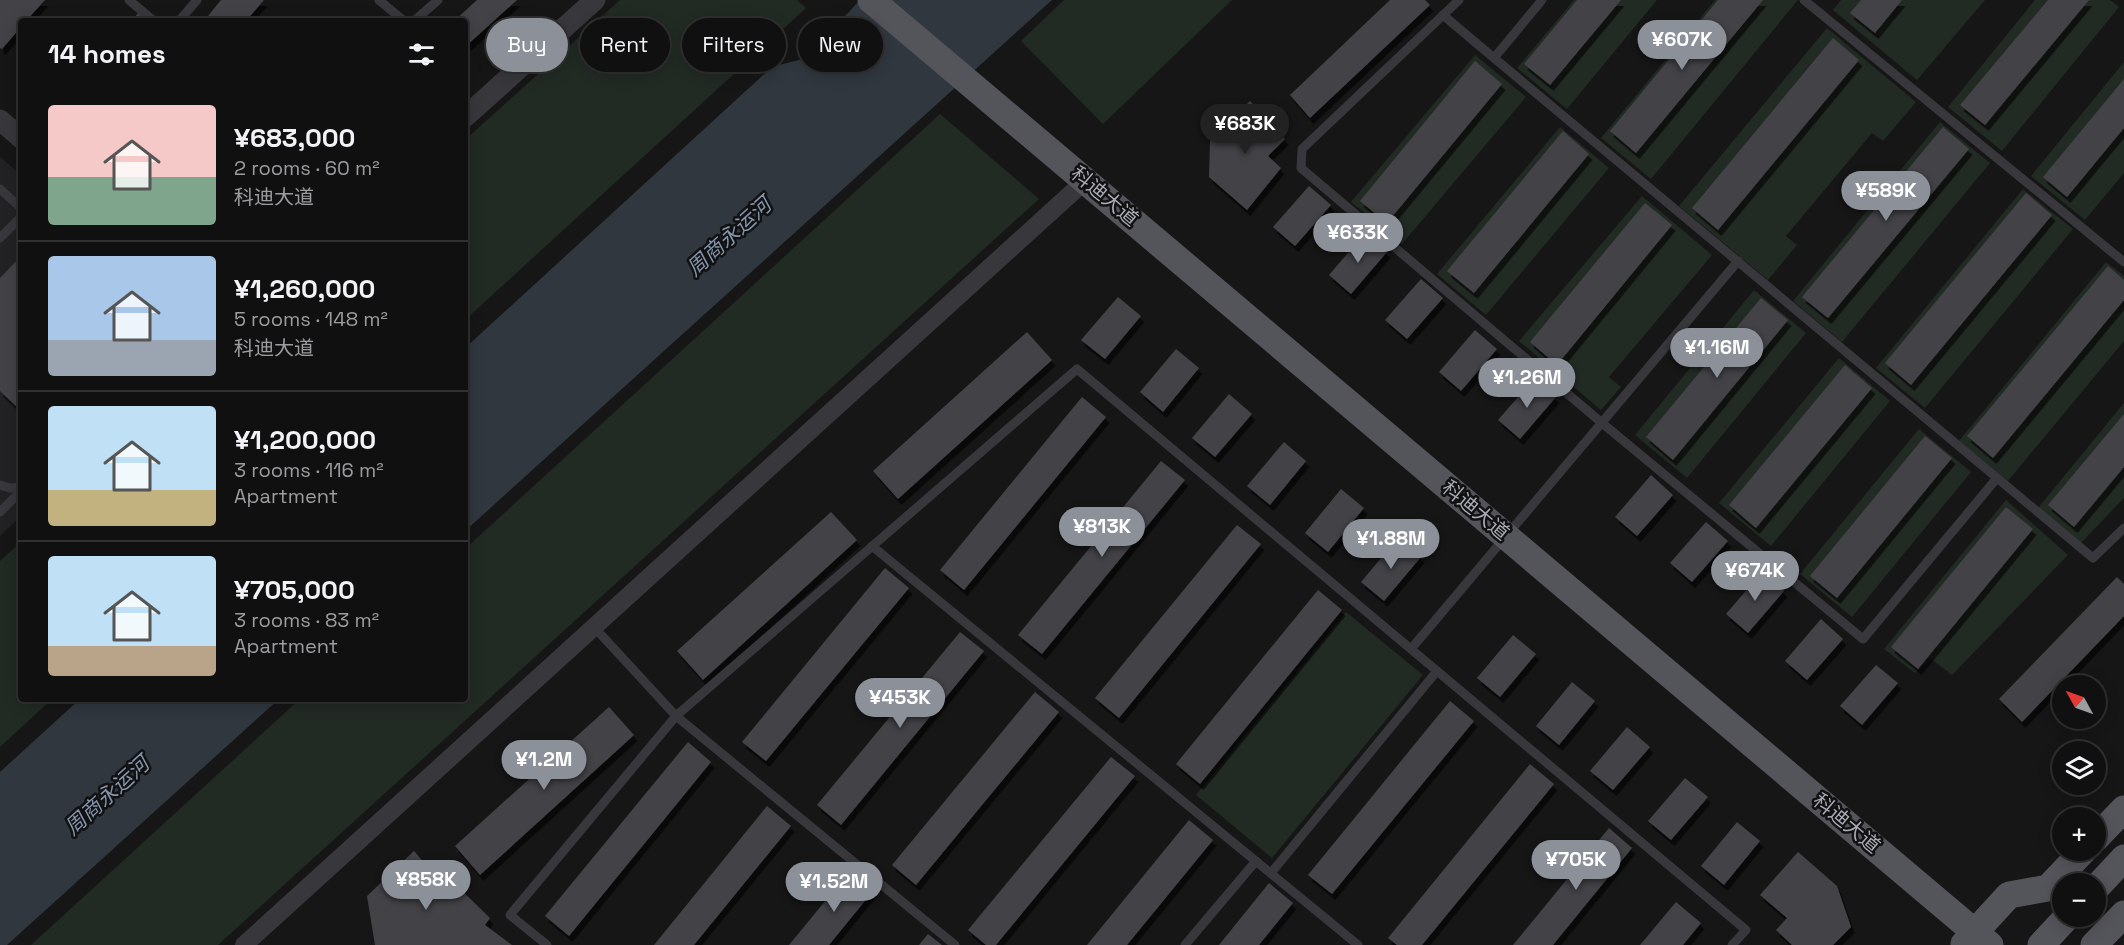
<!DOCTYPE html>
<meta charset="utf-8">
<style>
body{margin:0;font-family:"Space Grotesk","Noto Sans SC",sans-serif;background:#1e1e1f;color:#f1f3f6;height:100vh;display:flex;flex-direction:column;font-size:22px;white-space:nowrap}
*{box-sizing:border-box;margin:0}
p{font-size:20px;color:#9c9d9f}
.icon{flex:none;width:33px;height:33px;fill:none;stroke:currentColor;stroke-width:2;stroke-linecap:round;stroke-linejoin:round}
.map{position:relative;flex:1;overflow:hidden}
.panel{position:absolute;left:18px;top:18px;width:450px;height:684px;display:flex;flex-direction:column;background:#101011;border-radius:6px;box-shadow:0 3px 15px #0003,0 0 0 2px #303031}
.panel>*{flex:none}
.banner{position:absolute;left:486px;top:18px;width:570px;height:54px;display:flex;gap:12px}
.needle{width:39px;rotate:310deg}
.buttons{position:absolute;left:2052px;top:675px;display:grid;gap:12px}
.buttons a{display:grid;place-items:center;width:54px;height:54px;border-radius:50%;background:#101011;box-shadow:0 3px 15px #0003,0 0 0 2px #303031;font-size:30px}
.price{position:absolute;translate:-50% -51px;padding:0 14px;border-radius:21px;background:#8c9099;color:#fff;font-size:20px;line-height:39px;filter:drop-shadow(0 2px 3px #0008)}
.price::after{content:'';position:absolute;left:50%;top:36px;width:18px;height:14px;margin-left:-9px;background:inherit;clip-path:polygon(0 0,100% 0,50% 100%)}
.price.current{background:#222;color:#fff}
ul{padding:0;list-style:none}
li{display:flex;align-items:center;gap:18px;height:150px;padding:0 30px}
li+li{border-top:2px solid #303031}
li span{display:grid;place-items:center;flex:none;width:168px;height:120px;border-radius:6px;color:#555}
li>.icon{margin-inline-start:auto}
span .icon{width:72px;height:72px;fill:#fffc;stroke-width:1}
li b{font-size:26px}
h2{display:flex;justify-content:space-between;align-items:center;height:72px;padding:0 30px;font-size:26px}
.chip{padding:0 21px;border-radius:27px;background:#101011;box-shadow:0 3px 15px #0003,0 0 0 2px #303031;font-size:21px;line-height:54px}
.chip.current{background:#8c9099;color:#fff}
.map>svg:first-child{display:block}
.built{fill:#222224}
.green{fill:#222a24}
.water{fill:#30373f}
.building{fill:#434347;filter:url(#shadow)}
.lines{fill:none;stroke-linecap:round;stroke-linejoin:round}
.service{stroke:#37373c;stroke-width:9}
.minor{stroke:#37373c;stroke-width:18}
.tertiary{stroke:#37373c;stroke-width:21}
.primary{stroke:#54545b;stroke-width:27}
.labels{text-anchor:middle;stroke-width:5;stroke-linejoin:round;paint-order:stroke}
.street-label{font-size:20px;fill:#a9acb6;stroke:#111112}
.water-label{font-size:21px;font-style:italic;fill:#8495ad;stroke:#111112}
</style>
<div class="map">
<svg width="2124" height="945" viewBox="0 0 2124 945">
<defs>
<filter id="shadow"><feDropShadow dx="3.5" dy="6" stdDeviation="0" flood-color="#0009"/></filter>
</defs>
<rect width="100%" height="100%" fill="#161617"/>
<polygon class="built" points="0,157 21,175 21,516 0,536"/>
<g class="green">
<polygon points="620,0 797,0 806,8 465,320 465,140"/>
<polygon points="1064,0 1232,0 1103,124 1021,41"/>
<polygon points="1574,0 1657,0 1567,109 1517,68"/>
<polygon points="1715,0 1798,0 1651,179 1601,138"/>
<polygon points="1841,0 1985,0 1917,80 1833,10"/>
<polygon points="2035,0 2110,0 2119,7 2002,151 1948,107"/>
<polygon points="1827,28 1916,102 1883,141 1872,133 1786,236 1797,245 1768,280 1679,206"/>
<polygon points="1475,55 1526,97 1402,244 1351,202"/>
<polygon points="2124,62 2124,173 2085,220 2031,176"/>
<polygon points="940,114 1039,199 218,945 31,945 300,699 465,699 465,549"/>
<polygon points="1940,122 1990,163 1842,342 1793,301"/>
<polygon points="1560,127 1609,168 1486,315 1437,274"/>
<polygon points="2023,189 2073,229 1925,408 1876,368"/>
<polygon points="1642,196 1712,255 1609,377 1621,387 1601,410 1519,341"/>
<polygon points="2106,262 2124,276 2124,341 2008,481 1959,441"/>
<polygon points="1754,290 1806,333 1687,478 1635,435"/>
<polygon points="1839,358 1890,401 1771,546 1719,503"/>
<polygon points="2124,403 2124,498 2080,544 2038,508"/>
<polygon points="1919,429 1971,472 1852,617 1800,574"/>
<polygon points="2006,500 2068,555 1952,675 1930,658 1915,673 1884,649"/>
<polygon points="21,542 21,699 52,699 0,747 0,561"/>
<polygon points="1346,612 1423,675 1272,858 1196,795"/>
</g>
<g class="water">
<polygon points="860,0 1052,0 465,531 465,348 772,67 806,58"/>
<polygon points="80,699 279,699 7,945 0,945 0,772"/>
</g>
<g class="building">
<polygon points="0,0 45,0 26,21 21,21 21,27 2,49 0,48"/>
<polygon points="221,0 264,0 246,21 204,21"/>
<polygon points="477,0 517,0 465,47 465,21 454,21"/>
<polygon points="1390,0 1425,0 1430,5 1310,118 1290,95"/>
<polygon points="1577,0 1621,0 1550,85 1524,64"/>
<polygon points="1718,0 1763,0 1636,153 1610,131"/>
<polygon points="1861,0 1902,0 1875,33 1850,13"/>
<polygon points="2048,0 2089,0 1985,125 1960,105"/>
<polygon points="138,13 147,21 132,21"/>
<polygon points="1833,38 1859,60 1718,230 1692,208"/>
<polygon points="1475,61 1502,84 1387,223 1360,201"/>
<polygon points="2124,79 2124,128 2067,197 2043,177"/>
<polygon points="1250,101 1285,139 1268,156 1281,168 1247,210 1209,177 1210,140"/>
<polygon points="1943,127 1969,149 1828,318 1802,297"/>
<polygon points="1563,131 1589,154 1474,293 1447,271"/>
<polygon points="1309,186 1331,205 1295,246 1273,227"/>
<polygon points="2026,193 2052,215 1911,385 1885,363"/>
<polygon points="1645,203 1672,225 1557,365 1530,342"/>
<polygon points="1365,233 1387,252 1351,294 1329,275"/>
<polygon points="21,256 21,411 0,391 0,278"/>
<polygon points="2108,266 2124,280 2124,300 1993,458 1967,436"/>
<polygon points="1421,279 1443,298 1407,339 1385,320"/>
<polygon points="1118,297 1141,316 1105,359 1081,340"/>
<polygon points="1761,298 1788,320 1673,460 1646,437"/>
<polygon points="1475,330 1497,349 1461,391 1439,372"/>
<polygon points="1027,332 1052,360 898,499 873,471"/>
<polygon points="1176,349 1199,368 1163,412 1140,392"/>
<polygon points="1845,365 1872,388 1756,528 1729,505"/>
<polygon points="1534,379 1556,397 1520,439 1498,420"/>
<polygon points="1229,394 1252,414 1215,457 1192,438"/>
<polygon points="1082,397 1106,417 964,590 940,570"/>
<polygon points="2124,414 2124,467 2074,527 2048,505"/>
<polygon points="1925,436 1952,458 1837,598 1810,576"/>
<polygon points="1284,442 1306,461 1270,505 1247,486"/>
<polygon points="1161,461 1185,480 1042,654 1018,635"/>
<polygon points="1651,475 1673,495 1637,536 1615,517"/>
<polygon points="1341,489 1364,508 1328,552 1305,533"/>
<polygon points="2006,507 2033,529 1918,669 1891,647"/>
<polygon points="831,512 857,540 703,680 677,651"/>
<polygon points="1706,522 1728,541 1692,582 1670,563"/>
<polygon points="1237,525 1261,544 1119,718 1095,698"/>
<polygon points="1398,538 1421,557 1384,601 1361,582"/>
<polygon points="885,568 909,588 766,761 742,742"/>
<polygon points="1762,572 1784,591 1748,633 1726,614"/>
<polygon points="2117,577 2124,584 2124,616 2022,722 1999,699"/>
<polygon points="1318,590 1342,610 1200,784 1176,764"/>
<polygon points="1821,619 1843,639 1807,680 1785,661"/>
<polygon points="960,632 984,651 841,825 817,805"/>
<polygon points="1513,635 1536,654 1500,697 1477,678"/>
<polygon points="1876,665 1898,683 1862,725 1840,706"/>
<polygon points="1572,682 1595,701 1559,745 1536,726"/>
<polygon points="1035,692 1059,712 916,885 892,865"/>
<polygon points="1450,701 1474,721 1332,894 1308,875"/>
<polygon points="609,707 634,735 480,875 455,846"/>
<polygon points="1627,727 1650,747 1613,790 1590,771"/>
<polygon points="688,742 711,762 569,936 545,916"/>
<polygon points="1111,757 1135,776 996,945 986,945 968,930"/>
<polygon points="1530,764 1554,784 1422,945 1397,945 1388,938"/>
<polygon points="1685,778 1708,797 1671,840 1648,821"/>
<polygon points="767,806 791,826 694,945 654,945"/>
<polygon points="1189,820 1213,840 1127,945 1087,945"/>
<polygon points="1737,822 1760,841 1724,885 1701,866"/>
<polygon points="1609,828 1632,848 1553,945 1513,945"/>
<polygon points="414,851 451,894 458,887 490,918 485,925 512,945 375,945 367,896"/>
<polygon points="1798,852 1837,886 1851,927 1833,945 1792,945 1776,930 1787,918 1760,895"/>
<polygon points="849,872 873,891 829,945 789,945"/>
<polygon points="1269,883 1293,903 1259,945 1219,945"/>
<polygon points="1676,902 1701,923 1683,945 1640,945"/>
<polygon points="928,934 942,945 919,945"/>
</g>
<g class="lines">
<g class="service">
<polyline points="129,0 154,21"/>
<polyline points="379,0 404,21"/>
<polyline points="1459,0 1302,149 1301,168 1602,423 1863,639 1997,478"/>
<polyline points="1542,0 1494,58 2093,558 2124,528"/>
<polyline points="1804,0 2124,262"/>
<polyline points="1443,15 1494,58"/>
<polyline points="179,21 197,0"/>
<polyline points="414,21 438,0"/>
<polyline points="0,189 21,208"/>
<polyline points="0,238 21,217"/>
<polyline points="0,485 10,488 21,487"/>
<polyline points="0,512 21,491"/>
<polyline points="872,546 1358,945"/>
<polyline points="594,627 676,716 955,945"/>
<polyline points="1411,649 1738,261"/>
<polyline points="1271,873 1437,671"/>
<polyline points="547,945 510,915 676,716 1077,369 1746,930 1732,945"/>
<polyline points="1185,945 1256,861"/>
</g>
<polyline class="minor" points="244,945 1086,180"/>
<g class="tertiary">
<polyline points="465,117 595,0"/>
<polyline points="0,120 21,138"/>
</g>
<g class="primary">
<polyline points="871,0 1990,945"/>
<polyline points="2096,838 2124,809"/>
<polyline points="2096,888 2124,858"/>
<polyline points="1964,944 2009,895 2048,888 2084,850"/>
<polyline points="2041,945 2068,916"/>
<polyline points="2094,945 2124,914"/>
</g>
</g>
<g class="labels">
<g class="street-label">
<text transform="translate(1105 196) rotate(40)" y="7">科迪大道</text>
<text transform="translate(1476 510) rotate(40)" y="7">科迪大道</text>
<text transform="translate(1847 823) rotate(40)" y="7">科迪大道</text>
</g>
<g class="water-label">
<text transform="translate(729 237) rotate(-42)" y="7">周商永运河</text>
<text transform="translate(107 796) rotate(-42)" y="7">周商永运河</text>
</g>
</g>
</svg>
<div class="buttons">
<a><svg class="needle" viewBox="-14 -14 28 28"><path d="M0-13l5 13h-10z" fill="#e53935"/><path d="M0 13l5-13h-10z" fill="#9c9d9f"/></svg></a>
<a><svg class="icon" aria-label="layers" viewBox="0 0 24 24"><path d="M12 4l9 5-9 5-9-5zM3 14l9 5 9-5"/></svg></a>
<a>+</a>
<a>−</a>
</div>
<b class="price" style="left:1682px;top:71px">¥607K</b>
<b class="price current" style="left:1245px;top:155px">¥683K</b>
<b class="price" style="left:1886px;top:222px">¥589K</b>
<b class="price" style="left:1358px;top:264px">¥633K</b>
<b class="price" style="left:1717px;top:379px">¥1.16M</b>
<b class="price" style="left:1527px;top:409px">¥1.26M</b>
<b class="price" style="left:1102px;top:558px">¥813K</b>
<b class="price" style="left:1391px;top:570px">¥1.88M</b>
<b class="price" style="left:1755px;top:602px">¥674K</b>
<b class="price" style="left:900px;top:729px">¥453K</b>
<b class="price" style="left:544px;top:791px">¥1.2M</b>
<b class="price" style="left:1576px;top:891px">¥705K</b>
<b class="price" style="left:426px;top:911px">¥858K</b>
<b class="price" style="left:834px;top:913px">¥1.52M</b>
<div class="banner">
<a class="chip current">Buy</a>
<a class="chip">Rent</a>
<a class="chip">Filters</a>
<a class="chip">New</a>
</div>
<section class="panel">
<h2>14 homes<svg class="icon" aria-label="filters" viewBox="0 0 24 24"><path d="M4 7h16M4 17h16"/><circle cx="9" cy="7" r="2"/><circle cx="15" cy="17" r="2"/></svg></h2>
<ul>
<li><span style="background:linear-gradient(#f6c9c9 60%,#7fa58c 0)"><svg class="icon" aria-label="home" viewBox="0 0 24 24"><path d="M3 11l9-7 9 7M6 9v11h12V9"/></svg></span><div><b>¥683,000</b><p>2 rooms · 60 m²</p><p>科迪大道</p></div></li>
<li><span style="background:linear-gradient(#a9c7e8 70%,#9aa5b1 0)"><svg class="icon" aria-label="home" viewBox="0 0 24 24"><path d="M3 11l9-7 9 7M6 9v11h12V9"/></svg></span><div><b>¥1,260,000</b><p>5 rooms · 148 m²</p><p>科迪大道</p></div></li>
<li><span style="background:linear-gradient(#bfe0f5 70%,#c2b280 0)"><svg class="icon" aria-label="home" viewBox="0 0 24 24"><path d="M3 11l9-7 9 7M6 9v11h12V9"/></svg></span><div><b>¥1,200,000</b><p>3 rooms · 116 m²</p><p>Apartment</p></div></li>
<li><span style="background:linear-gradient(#bfe0f5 75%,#b9a48a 0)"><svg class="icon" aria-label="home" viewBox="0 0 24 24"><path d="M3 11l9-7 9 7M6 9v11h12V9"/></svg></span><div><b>¥705,000</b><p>3 rooms · 83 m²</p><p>Apartment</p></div></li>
</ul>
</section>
</div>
